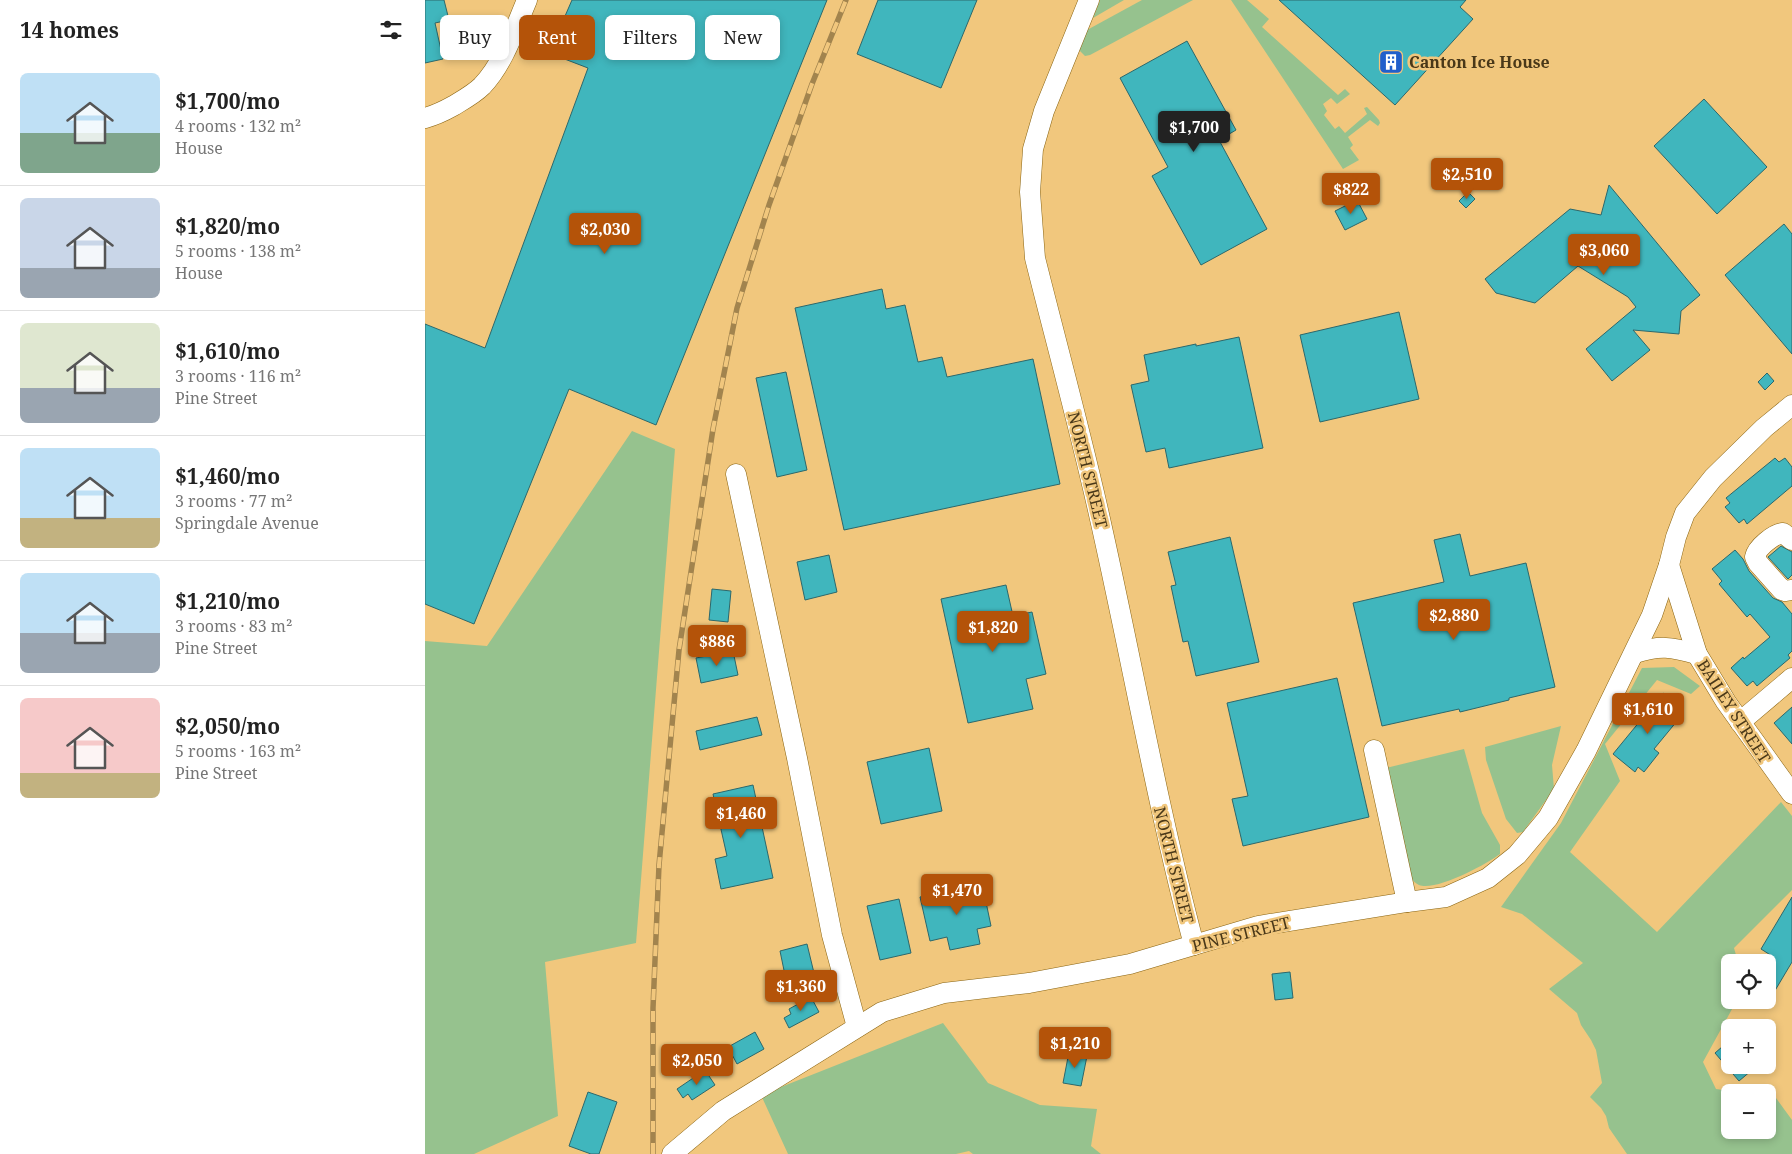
<!DOCTYPE html>
<meta charset="utf-8">
<style>
body{margin:0;font-family:"Noto Serif",serif;background:#f6f6f6;color:#222;height:100vh;display:flex;flex-direction:column;font-size:19px;white-space:nowrap}
*{box-sizing:border-box;margin:0}
p{font-size:16px;color:#767676}
.icon{flex:none;width:28px;height:28px;fill:none;stroke:currentColor;stroke-width:2;stroke-linecap:round;stroke-linejoin:round}
.map{position:relative;flex:1;overflow:hidden}
.panel{display:flex;flex-direction:column;background:#fff;width:425px}
.panel>*{flex:none}
.hud{position:absolute;left:15px;top:15px;width:475px;height:45px;display:flex;gap:10px}
.controls{position:absolute;left:1296px;top:954px;display:grid;gap:10px}
.controls a{display:grid;place-items:center;width:55px;height:55px;border-radius:8px;background:#fff;box-shadow:0 2px 8px #0003;font-size:25px}
.price{position:absolute;translate:-50% -42px;padding:0 11px;border-radius:5px;background:#b45309;color:#fff;font-size:16px;line-height:32px;filter:drop-shadow(0 1px 2px #0008)}
.price::after{content:'';position:absolute;left:50%;top:30px;width:15px;height:11px;margin-left:-8px;background:inherit;clip-path:polygon(0 0,100% 0,50% 100%)}
.price.active{background:#222;color:#fff}
ul{padding:0;list-style:none}
li{display:flex;align-items:center;gap:15px;height:125px;padding:0 20px}
li+li{border-top:1px solid #e0e0e0}
li span{display:grid;place-items:center;flex:none;width:140px;height:100px;border-radius:8px;color:#555}
li>.icon{margin-inline-start:auto}
span .icon{width:60px;height:60px;fill:#fffc;stroke-width:1}
li b{font-size:21px}
h2{display:flex;justify-content:space-between;align-items:center;height:60px;padding:0 20px;font-size:21px}
.pill{padding:0 18px;border-radius:8px;background:#fff;box-shadow:0 2px 8px #0003;font-size:18px;line-height:45px}
.pill.active{background:#b45309;color:#fff}
main{display:flex;flex:1;min-height:0}
.map>svg:first-child{display:block}
.green{fill:#96c28e}
.building{fill:#40b6bd;stroke:#2c686c}
.lines{fill:none;stroke-linecap:round;stroke-linejoin:round}
.minor-casing{stroke:#8a6411;stroke-width:21}
.minor{stroke:#fff;stroke-width:20}
.rail-casing{stroke:#a2844e;stroke-width:5.5}
.rail{stroke:#f1c77d;stroke-width:4;stroke-dasharray:11;stroke-linecap:butt}
.labels{text-anchor:middle;stroke-width:5;stroke-linejoin:round;paint-order:stroke}
.poi-label{font-size:16px;font-weight:bold;fill:#493819;stroke:#f1c77d;text-anchor:start}
.street-label{font-size:16px;fill:#493819;stroke:#f1c77d}
</style>
<main>
<section class="panel">
<h2>14 homes<svg class="icon" aria-label="filters" viewBox="0 0 24 24"><path d="M4 7h16M4 17h16"/><circle cx="9" cy="7" r="2"/><circle cx="15" cy="17" r="2"/></svg></h2>
<ul>
<li><span style="background:linear-gradient(#bfe0f5 60%,#7fa58c 0)"><svg class="icon" aria-label="home" viewBox="0 0 24 24"><path d="M3 11l9-7 9 7M6 9v11h12V9"/></svg></span><div><b>$1,700/mo</b><p>4 rooms · 132 m²</p><p>House</p></div></li>
<li><span style="background:linear-gradient(#c9d6e8 70%,#9aa5b1 0)"><svg class="icon" aria-label="home" viewBox="0 0 24 24"><path d="M3 11l9-7 9 7M6 9v11h12V9"/></svg></span><div><b>$1,820/mo</b><p>5 rooms · 138 m²</p><p>House</p></div></li>
<li><span style="background:linear-gradient(#dfe7d0 65%,#9aa5b1 0)"><svg class="icon" aria-label="home" viewBox="0 0 24 24"><path d="M3 11l9-7 9 7M6 9v11h12V9"/></svg></span><div><b>$1,610/mo</b><p>3 rooms · 116 m²</p><p>Pine Street</p></div></li>
<li><span style="background:linear-gradient(#bfe0f5 70%,#c2b280 0)"><svg class="icon" aria-label="home" viewBox="0 0 24 24"><path d="M3 11l9-7 9 7M6 9v11h12V9"/></svg></span><div><b>$1,460/mo</b><p>3 rooms · 77 m²</p><p>Springdale Avenue</p></div></li>
<li><span style="background:linear-gradient(#bfe0f5 60%,#9aa5b1 0)"><svg class="icon" aria-label="home" viewBox="0 0 24 24"><path d="M3 11l9-7 9 7M6 9v11h12V9"/></svg></span><div><b>$1,210/mo</b><p>3 rooms · 83 m²</p><p>Pine Street</p></div></li>
<li><span style="background:linear-gradient(#f6c9c9 75%,#c2b280 0)"><svg class="icon" aria-label="home" viewBox="0 0 24 24"><path d="M3 11l9-7 9 7M6 9v11h12V9"/></svg></span><div><b>$2,050/mo</b><p>5 rooms · 163 m²</p><p>Pine Street</p></div></li>
</ul>
</section>
<div class="map">
<svg width="1367" height="1154" viewBox="0 0 1367 1154">
<rect width="100%" height="100%" fill="#f1c77d"/>
<g class="green">
<polygon points="675,0 699,0 668,18"/>
<polygon points="717,0 768,0 665,55 660,56 653,49 662,30"/>
<polygon points="806,0 822,0 844,19 837,27 913,95 920,89 925,94 912,104 906,98 898,104 902,111 899,115 910,129 914,126 920,133 942,114 939,108 942,107 954,120 955,123 953,126 945,120 923,137 928,145 925,148 934,160 918,169"/>
<polygon points="207,431 250,449 211,943 120,962 133,1116 49,1154 0,1154 0,641 62,646"/>
<polygon points="1249,667 1275,686 1266,694 1232,680 1180,744 1195,781 1145,852 1232,932 1356,802 1367,816 1367,890 1309,948 1313,962 1305,962 1305,1000 1312,1000 1278,1062 1291,1089 1313,1092 1305,1092 1305,1130 1342,1130 1343,1097 1351,1098 1367,1120 1367,1154 1202,1154 1184,1128 1181,1116 1176,1108 1165,1097 1177,1083 1171,1050 1166,1040 1156,1025 1152,1013 1124,989 1158,963 1097,914 1076,907 1136,823 1217,668"/>
<polygon points="1136,726 1127,765 1129,789 1098,832 1092,833 1081,819 1061,760 1060,747"/>
<path d="M1039,749L1057,813L1075,845V854C1062,864 1010,892 994,885C991,884 988,880 985,878L961,768Z"/>
<polygon points="518,1023 563,1083 615,1105 672,1109 666,1146 676,1154 548,1154 544,1151 531,1154 363,1154 336,1095"/>
</g>
<g class="building">
<polygon points="0,0 19,0 24,20 10,23 18,59 0,63"/>
<polygon points="147,0 402,0 231,425 144,389 49,624 0,604 0,324 60,348 163,68 124,53"/>
<polygon points="453,0 552,0 516,88 432,54"/>
<polygon points="854,0 1041,0 1035,7 1048,19 970,105"/>
<polygon points="762,41 811,130 794,140 842,229 776,265 727,176 743,167 695,78"/>
<polygon points="1279,99 1342,167 1292,214 1229,146"/>
<polygon points="1184,185 1275,295 1256,311 1254,334 1208,330 1225,350 1187,381 1161,349 1211,307 1203,297 1153,266 1110,303 1071,293 1060,279 1145,209 1176,215"/>
<polygon points="1043,192 1050,199 1041,208 1034,201"/>
<polygon points="932,200 942,219 920,230 910,211"/>
<polygon points="1359,224 1367,234 1367,354 1300,275"/>
<polygon points="457,289 461,309 480,305 493,362 517,357 522,377 608,359 635,484 419,530 370,308"/>
<polygon points="974,312 994,399 895,422 875,335"/>
<polygon points="814,337 838,448 744,468 740,448 721,452 706,385 724,381 719,355 771,344 771,346"/>
<polygon points="361,372 382,470 352,477 331,378"/>
<polygon points="1342,373 1349,381 1340,390 1333,382"/>
<polygon points="1350,458 1354,462 1360,458 1367,467 1367,486 1322,524 1319,519 1314,523 1300,507 1305,503 1301,498"/>
<polygon points="1035,534 1045,576 1101,563 1130,687 1084,698 1084,700 1035,712 1034,709 957,726 928,603 1019,582 1009,540"/>
<polygon points="805,537 834,662 771,676 763,641 758,642 746,586 751,585 743,552"/>
<polygon points="1356,546 1367,552 1367,575 1363,579 1343,557"/>
<polygon points="1310,550 1318,559 1324,571 1348,598 1357,602 1367,614 1367,651 1363,655 1365,658 1332,686 1328,681 1322,686 1306,668 1318,657 1319,659 1345,637 1325,614 1322,617 1294,584 1297,581 1287,569"/>
<polygon points="404,555 412,592 380,600 372,562"/>
<polygon points="581,585 588,616 607,612 621,674 601,679 608,709 543,723 516,599"/>
<polygon points="287,589 306,591 303,622 284,620"/>
<polygon points="308,651 313,675 276,683 271,658"/>
<polygon points="912,678 944,817 818,846 807,799 823,796 802,703"/>
<polygon points="1238,693 1249,702 1246,706 1257,715 1229,749 1234,753 1219,772 1213,767 1210,772 1188,754"/>
<polygon points="1367,707 1367,744 1349,723"/>
<polygon points="332,717 337,735 275,750 271,731"/>
<polygon points="504,748 517,811 456,824 442,762"/>
<polygon points="328,785 348,878 296,889 290,859 302,856 288,794"/>
<polygon points="557,883 566,926 552,929 555,944 525,950 522,937 505,941 495,897"/>
<polygon points="1367,897 1367,962 1342,1004 1342,963 1347,956 1336,949"/>
<polygon points="474,899 486,953 455,960 442,906"/>
<polygon points="382,944 389,973 361,980 355,951"/>
<polygon points="865,972 868,998 850,1000 847,974"/>
<polygon points="386,997 394,1012 364,1028 359,1018 366,1014 364,1009"/>
<polygon points="330,1032 339,1049 312,1064 303,1047"/>
<polygon points="1305,1040 1305,1065 1333,1065 1314,1081 1290,1053"/>
<polygon points="644,1052 662,1056 656,1086 638,1083"/>
<polygon points="280,1070 290,1085 267,1100 263,1094 258,1098 252,1089"/>
<polygon points="163,1092 192,1102 174,1154 166,1154 144,1146"/>
</g>
<g class="lines">
<defs>
<g id="minor">
<path d="M664,0L619,111L608,149L605,192L610,258C631,342 654,426 673,510C706,655 731,801 769,945"/>
<path d="M0,118C11,115 19,111 28,106C38,100 49,94 57,86C79,63 90,28 102,0"/>
<polyline points="311,474 372,758 407,935 432,1027"/>
<path d="M1367,540L1358,533C1349,534 1332,547 1330,557L1333,563L1357,590L1360,591L1367,590"/>
<polyline points="1244,565 1272,654 1301,702 1367,794"/>
<path d="M1210,653C1235,645 1246,647 1272,654"/>
<polyline points="1315,722 1367,678"/>
<polyline points="949,750 982,902"/>
<polyline points="247,1154 298,1111 457,1012 519,993 604,983 705,964 833,926 982,902 1021,897 1063,878 1092,855 1123,818 1161,751 1227,615 1244,565 1251,537 1260,513 1288,478 1339,428 1367,405"/>
</g>
</defs>
<use href="#minor" class="minor-casing"/>
<use href="#minor" class="minor"/>
<defs>
<polyline id="rail" points="228,1154 228,1008 234,865 254,650 288,429 312,308 344,205 387,84 421,0"/>
</defs>
<use href="#rail" class="rail-casing"/>
<use href="#rail" class="rail"/>
</g>
<defs>
<symbol id="building-square" viewBox="-11 -11 22 22"><rect x="-9" y="-9" width="18" height="18" rx="4" fill="#215fcb" stroke="#f1c77d"/><path d="M-4-6H4V6H1V3H-1V6H-4ZM-2.5-4.3h1.7v1.8h-1.7ZM.8-4.3h1.7v1.8H.8ZM-2.5-1h1.7V.8h-1.7ZM.8-1h1.7V.8H.8Z" fill="#fff"/></symbol>
</defs>
<g fill-rule="evenodd">
<use href="#building-square" x="952" y="48" width="28" height="28"/>
</g>
<g class="labels">
<g class="poi-label">
<text x="984" y="68">Canton Ice House</text>
</g>
<g class="street-label">
<text transform="translate(663 470) rotate(76)" y="6">NORTH STREET</text>
<text transform="translate(1309 711) rotate(57)" y="6">BAILEY STREET</text>
<text transform="translate(749 865) rotate(76)" y="6">NORTH STREET</text>
<text transform="translate(816 934) rotate(-14)" y="6">PINE STREET</text>
</g>
</g>
</svg>
<div class="controls">
<a><svg class="icon" aria-label="locate" viewBox="0 0 24 24"><circle cx="12" cy="12" r="6"/><path d="M12 2v4M12 18v4M2 12h4M18 12h4"/></svg></a>
<a>+</a>
<a>−</a>
</div>
<b class="price active" style="left:769px;top:153px">$1,700</b>
<b class="price" style="left:1042px;top:200px">$2,510</b>
<b class="price" style="left:926px;top:215px">$822</b>
<b class="price" style="left:180px;top:255px">$2,030</b>
<b class="price" style="left:1179px;top:276px">$3,060</b>
<b class="price" style="left:1029px;top:641px">$2,880</b>
<b class="price" style="left:568px;top:653px">$1,820</b>
<b class="price" style="left:292px;top:667px">$886</b>
<b class="price" style="left:1223px;top:735px">$1,610</b>
<b class="price" style="left:316px;top:839px">$1,460</b>
<b class="price" style="left:532px;top:916px">$1,470</b>
<b class="price" style="left:376px;top:1012px">$1,360</b>
<b class="price" style="left:650px;top:1069px">$1,210</b>
<b class="price" style="left:272px;top:1086px">$2,050</b>
<div class="hud">
<a class="pill">Buy</a>
<a class="pill active">Rent</a>
<a class="pill">Filters</a>
<a class="pill">New</a>
</div>
</div>
</main>
